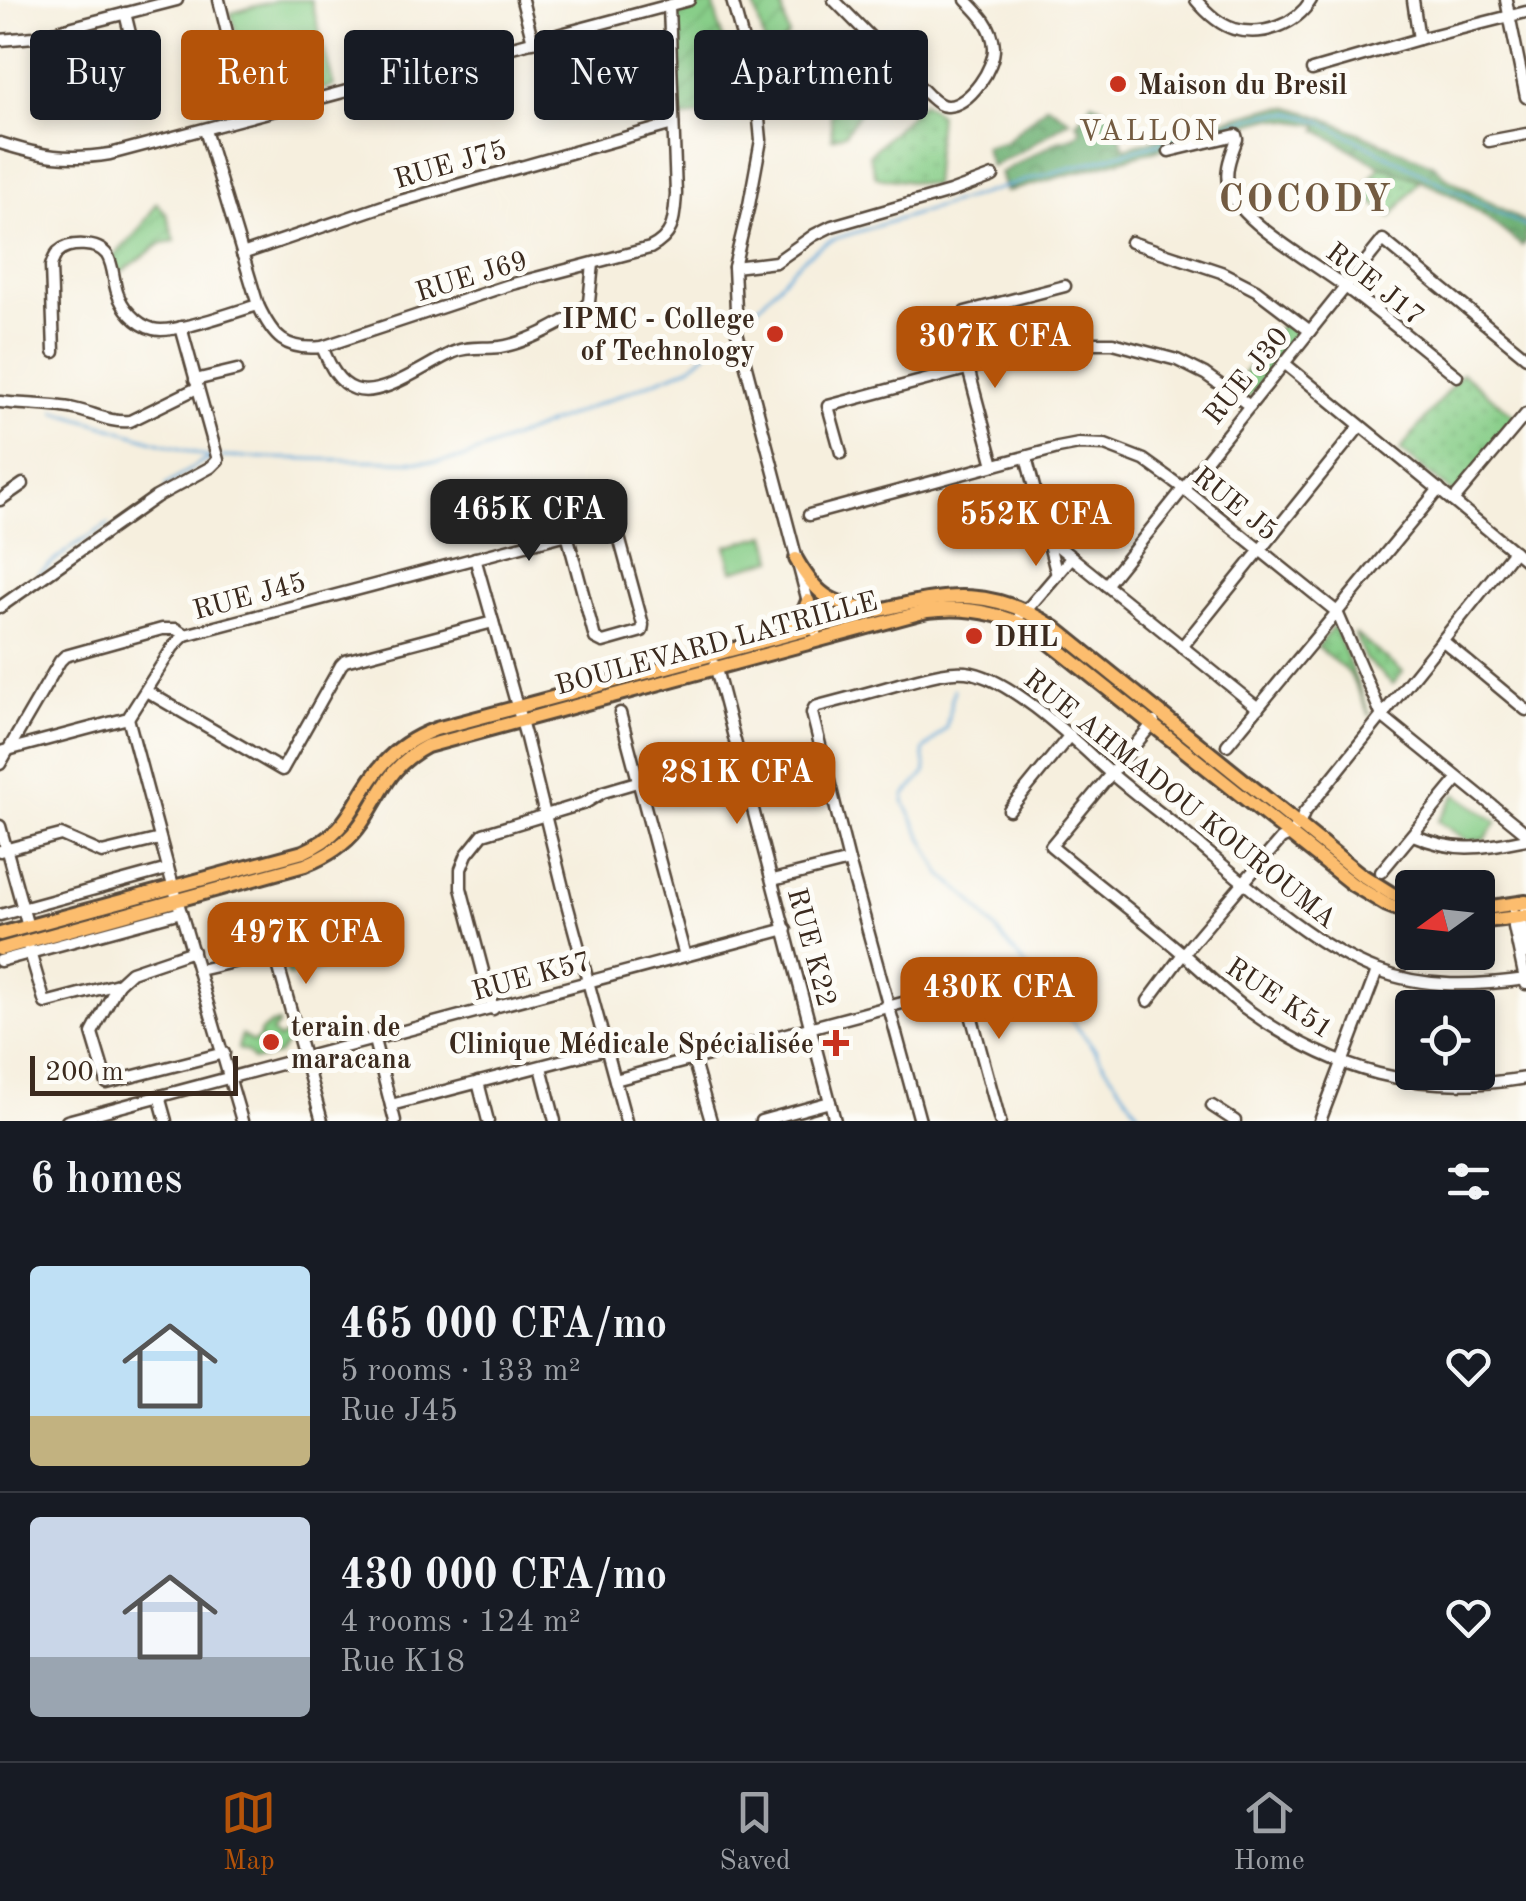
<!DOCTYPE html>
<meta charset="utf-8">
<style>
body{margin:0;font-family:"Old Standard TT",serif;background:#20242c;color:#f1f3f6;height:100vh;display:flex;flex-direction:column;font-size:38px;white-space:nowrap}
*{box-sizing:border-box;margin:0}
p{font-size:32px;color:#9ea1a6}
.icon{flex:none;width:55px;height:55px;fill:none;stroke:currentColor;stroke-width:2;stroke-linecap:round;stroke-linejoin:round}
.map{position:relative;height:1121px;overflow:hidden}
.side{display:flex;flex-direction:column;background:#171b24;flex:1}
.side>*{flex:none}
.guide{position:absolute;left:30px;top:30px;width:1000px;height:90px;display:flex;gap:20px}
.needle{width:65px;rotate:255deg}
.fabs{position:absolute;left:1395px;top:870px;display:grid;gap:20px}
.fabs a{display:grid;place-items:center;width:100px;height:100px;border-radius:10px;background:#171b24;box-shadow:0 5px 15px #0003;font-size:50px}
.scale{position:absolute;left:30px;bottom:25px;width:208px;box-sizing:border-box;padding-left:10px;border:5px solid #3b2a1e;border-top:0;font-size:28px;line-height:35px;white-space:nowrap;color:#3b2a1e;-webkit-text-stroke:8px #fdfcf7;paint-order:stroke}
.price{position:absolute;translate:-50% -85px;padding:0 22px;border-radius:20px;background:#b45309;color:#fff;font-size:32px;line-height:65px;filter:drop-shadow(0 2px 5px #0008)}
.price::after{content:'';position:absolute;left:50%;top:60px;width:30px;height:22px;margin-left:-15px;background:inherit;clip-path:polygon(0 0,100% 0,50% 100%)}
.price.active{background:#222;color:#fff}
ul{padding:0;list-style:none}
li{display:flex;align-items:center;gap:30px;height:250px;padding:0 30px}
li+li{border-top:2px solid #363941}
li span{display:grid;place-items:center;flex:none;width:280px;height:200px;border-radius:10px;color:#555}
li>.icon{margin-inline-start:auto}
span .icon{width:120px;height:120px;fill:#fffc;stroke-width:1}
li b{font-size:42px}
h2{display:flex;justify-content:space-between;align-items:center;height:120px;padding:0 30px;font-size:42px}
.pill{padding:0 35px;border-radius:10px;background:#171b24;box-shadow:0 5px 15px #0003;font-size:35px;line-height:90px}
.pill.active{background:#b45309;color:#fff}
.menu{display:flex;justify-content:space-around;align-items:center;height:140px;border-top:2px solid #363941;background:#171b24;font-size:28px;color:#9ea1a6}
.menu a{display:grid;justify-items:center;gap:5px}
.menu .active{color:#b45309}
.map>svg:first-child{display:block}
.grass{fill:url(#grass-dots);stroke:#627c54;stroke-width:2.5}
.forest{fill:url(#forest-crowns);stroke:#546e4a;stroke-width:2.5}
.garden{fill:url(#garden-furrows);stroke:#627c54;stroke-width:2.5}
.pitch{fill:#88ce89;stroke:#627c54;stroke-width:2.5}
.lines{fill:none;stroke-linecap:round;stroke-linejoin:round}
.stream{stroke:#64a9d9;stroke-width:2.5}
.minor-casing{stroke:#57483b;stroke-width:15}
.major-casing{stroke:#57483b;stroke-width:18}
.minor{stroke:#fff;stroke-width:10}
.major{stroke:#fcbd6e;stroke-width:12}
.poi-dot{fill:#c8321e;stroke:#fdfcf7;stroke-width:4}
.labels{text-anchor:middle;stroke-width:10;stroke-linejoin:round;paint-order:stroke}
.poi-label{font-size:28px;font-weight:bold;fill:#3b2a1e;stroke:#fdfcf7;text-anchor:start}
.street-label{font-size:28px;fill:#3b2a1e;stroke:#fdfcf7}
.neighbourhood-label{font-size:30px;letter-spacing:2.5px;fill:#735b41;stroke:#fdfcf7}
.district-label{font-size:38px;font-weight:bold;letter-spacing:2.5px;fill:#735b41;stroke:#fdfcf7}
</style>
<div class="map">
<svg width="1526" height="1121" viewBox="0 0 1526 1121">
<defs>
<pattern id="grass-dots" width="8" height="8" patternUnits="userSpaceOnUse" patternTransform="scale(2.5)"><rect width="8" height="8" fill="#88ce89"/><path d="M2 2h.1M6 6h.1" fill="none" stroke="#76b176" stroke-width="1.8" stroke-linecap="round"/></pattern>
<pattern id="forest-crowns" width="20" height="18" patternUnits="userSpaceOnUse" patternTransform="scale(2.5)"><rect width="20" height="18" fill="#6eb175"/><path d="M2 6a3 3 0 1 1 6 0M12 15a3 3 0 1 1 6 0" fill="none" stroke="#5c905f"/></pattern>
<pattern id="garden-furrows" width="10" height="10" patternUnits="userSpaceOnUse" patternTransform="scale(2.5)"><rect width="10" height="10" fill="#88ce89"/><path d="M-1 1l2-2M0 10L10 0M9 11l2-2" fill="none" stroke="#76b176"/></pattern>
</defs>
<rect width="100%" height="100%" fill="#fdfcf7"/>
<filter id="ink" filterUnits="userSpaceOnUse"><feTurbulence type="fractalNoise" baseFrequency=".01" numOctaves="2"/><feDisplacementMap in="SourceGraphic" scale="20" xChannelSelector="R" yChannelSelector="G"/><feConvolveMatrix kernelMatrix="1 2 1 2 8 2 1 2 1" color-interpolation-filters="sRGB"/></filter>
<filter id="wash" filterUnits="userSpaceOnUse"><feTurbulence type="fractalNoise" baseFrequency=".0048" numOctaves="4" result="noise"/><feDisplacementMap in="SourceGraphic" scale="40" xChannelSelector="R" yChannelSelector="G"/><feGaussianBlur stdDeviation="2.25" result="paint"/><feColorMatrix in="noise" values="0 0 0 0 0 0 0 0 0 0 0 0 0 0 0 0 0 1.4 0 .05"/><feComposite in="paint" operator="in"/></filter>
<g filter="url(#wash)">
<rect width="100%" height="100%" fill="#f6efde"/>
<g class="grass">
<polygon points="873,54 891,73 872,94 845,134 832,138 830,101"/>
<polygon points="923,102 939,114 933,185 876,177 869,155"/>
<polygon points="1380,166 1421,180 1391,217 1360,192"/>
<polygon points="1284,321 1301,334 1248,398 1234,387"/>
<polygon points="1462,373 1517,418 1455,495 1400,450"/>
<polygon points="1334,625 1370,716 1349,673 1317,647"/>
<polygon points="1354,633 1403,672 1393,684 1365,659"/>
<polygon points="781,764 786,783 755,791 750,772"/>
</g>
<g class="forest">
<polygon points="1092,102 1112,114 1124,148 1265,109 1290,107 1324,118 1434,165 1446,177 1526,223 1526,241 1522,246 1482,214 1457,198 1421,180 1380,166 1317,130 1319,125 1271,118 1006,192 1000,173 1058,141 1074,137 1081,130 1076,123"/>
<polygon points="1047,105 1070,120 1025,149 991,167 984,147 1006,141"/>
</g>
<g class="garden">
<polygon points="753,0 780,0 789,36 768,56"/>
<polygon points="713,2 739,104 677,120 672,13"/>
<polygon points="157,203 167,215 175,241 162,243 116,276 112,258 139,230"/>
</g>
<g class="pitch">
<polygon points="277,0 311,0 334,86 256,107 231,13"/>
<polygon points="767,535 774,559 732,571 726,546"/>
<polygon points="1456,794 1497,822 1485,839 1468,841 1438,821"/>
<polygon points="313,936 322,968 288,976 279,945"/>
<path d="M278,1023V1026L272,1032L278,1039L287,1035L289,1041L278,1055C268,1055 263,1061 253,1060L247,1052L238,1049L241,1035L253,1042L260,1037V1032L271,1024Z"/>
</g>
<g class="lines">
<g class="stream">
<path d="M757,308C781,283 802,253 834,239L1037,177L1266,114L1291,113L1320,121L1526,227"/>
<polyline points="55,411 210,458"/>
<polyline points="222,457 436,462 463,458 690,367 723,339"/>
<polyline points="165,486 201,462 214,458"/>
<polyline points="38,574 72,547 109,524"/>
<polyline points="0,601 15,590"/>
<polyline points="954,689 946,728 923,751 926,772 905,795 904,802 941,874 969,898 1096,1050 1090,1044 1144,1121"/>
</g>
</g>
</g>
<g filter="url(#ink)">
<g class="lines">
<defs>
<g id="minor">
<polyline points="219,0 248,117"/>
<polyline points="522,0 533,42"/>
<polyline points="732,0 756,88 761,140 749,205 734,267 737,332 816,632"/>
<path d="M834,0L928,95C934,100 940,107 948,106C970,105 995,67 994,47C993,27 979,13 966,0"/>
<path d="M1196,0C1206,12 1218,24 1234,29C1262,37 1296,25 1311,0"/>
<polyline points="1413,0 1419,39"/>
<polyline points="1506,0 1526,97"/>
<polyline points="125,13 139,70"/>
<polyline points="66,29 83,88"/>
<polyline points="0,40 34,37 177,0"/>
<polyline points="1312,70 1419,39 1526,12"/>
<path d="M205,130L258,305C273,337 285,351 322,347L509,285L650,248C675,235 674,219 676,194L669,6"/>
<polyline points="1489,141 1526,134"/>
<path d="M0,143C42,156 66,161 110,154L689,0"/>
<path d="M1169,151L1236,135L1237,139C1231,155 1223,173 1230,191C1244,225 1318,265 1348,289C1385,317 1421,347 1457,376"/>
<polyline points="1131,242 1221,272 1256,290 1310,331"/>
<polyline points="242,254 386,205 673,124"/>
<polyline points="734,267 776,262 814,235 832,226 950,192 993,176"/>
<path d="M322,347C329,363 337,383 355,389C382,399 428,363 454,352C468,346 485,349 500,347C523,344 574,320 589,302L593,264"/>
<path d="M54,352L51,266C53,260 54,257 58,252C69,242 98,242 107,255C114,266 113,280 117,292C122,308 137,325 153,329C173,335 236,311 258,305"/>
<polyline points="1284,363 1526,561"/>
<polyline points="195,380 237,370"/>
<path d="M0,402C24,405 51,404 74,409C94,413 109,423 130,421L197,388"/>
<polyline points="841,453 828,406 1041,349 1081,343 1113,343 1177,360 1205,374 1250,406"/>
<polyline points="1026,457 1057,575"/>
<polyline points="994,465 957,327 959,318 965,312 1065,286"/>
<polyline points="0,500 23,484"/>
<polyline points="1453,501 1526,414"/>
<polyline points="809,515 1058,448 1079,444 1105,445 1144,460 1183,488 1337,612 1382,716 1526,833"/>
<polyline points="1048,538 1258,708"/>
<polyline points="475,558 526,738 567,904 626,1121"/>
<polyline points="1106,585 1383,240 1526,357"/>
<polyline points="0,607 156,497 211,467 218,460 181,327"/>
<polyline points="1020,615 1022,610 1030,606 1072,557"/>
<polyline points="1442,640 1526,710"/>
<polyline points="1182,647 1360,426"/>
<polyline points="715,665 835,1121"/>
<polyline points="146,691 282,770 341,665 345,661 493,622"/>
<polyline points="620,713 685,956"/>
<polyline points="128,718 170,875 242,1121"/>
<path d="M1154,722L1051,846C1094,882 1139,916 1182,953C1203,971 1223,991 1245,1008C1333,1072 1418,1096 1526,1078"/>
<polyline points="1227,745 1439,489"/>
<polyline points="0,752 128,718 173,647 185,635 609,523 616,526 643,625 642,631 603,642 595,638 567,534"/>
<polyline points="0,764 60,661 65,656 162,629 176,629 185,635"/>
<polyline points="1009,810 1070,735"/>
<polyline points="0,826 28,927"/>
<path d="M1413,835C1457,854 1481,848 1526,839"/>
<polyline points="0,851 61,835 102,853 160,839"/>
<polyline points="1381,872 1458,779"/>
<polyline points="773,880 849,861"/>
<polyline points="1526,908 1522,920 1526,953"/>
<polyline points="1514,913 1514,927 1526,984"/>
<polyline points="0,915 168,869"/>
<polyline points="27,942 45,1003 118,984 131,972 193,951"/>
<polyline points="0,961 181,912"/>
<polyline points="199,970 259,956 273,957 277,961 322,1121"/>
<polyline points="118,984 92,1033 107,1083 224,1053"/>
<polyline points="1148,1001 1183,954 1244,882 1281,839 1290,835 1299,825 1304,813 1514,551"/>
<polyline points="493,1009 461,888 461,869 467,854 483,834 585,803 603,792 671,772 696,774 741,764"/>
<polyline points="374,1040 395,1121"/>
<polyline points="693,1059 711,1121"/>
<polyline points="541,1067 555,1121"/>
<polyline points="615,1080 962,987 964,989 1000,1121"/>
<polyline points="478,1082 488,1121"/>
<polyline points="159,1096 166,1121"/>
<polyline points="391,1105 606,1049"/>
<polyline points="1212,1106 1235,1121"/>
<polyline points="67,1121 786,929"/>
<polyline points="761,1121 830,1102"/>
<path d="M920,1121L849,861L812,713L814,708L818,706C845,699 872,692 899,684C921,679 944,670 966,672C1006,676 1067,733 1097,761C1126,788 1160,812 1191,838C1242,881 1314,947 1376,970C1425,989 1476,986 1526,979"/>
<polyline points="1320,1121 1377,971"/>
</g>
<g id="major">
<path d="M796,559C815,592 829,605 868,609"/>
<polyline points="788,632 801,618 808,601"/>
<polyline points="1478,909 1526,902"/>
<polyline points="1478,922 1526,916"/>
<path d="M0,934L303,852C354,829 351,801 383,764C398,747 415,737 436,729L880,610C949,593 993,587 1055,628L1360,874L1392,894L1412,902"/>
<path d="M0,949L305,865C325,857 343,847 357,829C383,795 385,768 427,746L927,611C966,606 1001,612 1035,631L1352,884L1387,905L1412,915"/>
</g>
</defs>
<use href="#minor" class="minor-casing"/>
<use href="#major" class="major-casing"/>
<use href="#minor" class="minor"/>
<use href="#major" class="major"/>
</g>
</g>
<g class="poi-dot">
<circle cx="1118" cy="84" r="10"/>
<circle cx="775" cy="334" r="10"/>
<circle cx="974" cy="636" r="10"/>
<circle cx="271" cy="1042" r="10"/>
<path d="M831 1028h10v10h10v10h-10v10h-10v-10h-10v-10h10z"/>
</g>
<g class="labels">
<g class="poi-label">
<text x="1138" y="94">Maison du Bresil</text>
<text x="755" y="328" text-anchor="end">IPMC - College<tspan x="755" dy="32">of Technology</tspan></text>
<text x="994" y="646">DHL</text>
<text x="291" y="1036">terain de<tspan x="291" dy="32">maracana</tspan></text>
<text x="814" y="1053" text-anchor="end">Clinique Médicale Spécialisée</text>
</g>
<g class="street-label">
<text transform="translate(450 163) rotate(-16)" y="10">RUE J75</text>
<text transform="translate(471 275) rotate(-17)" y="10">RUE J69</text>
<text transform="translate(1376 283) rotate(38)" y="10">RUE J17</text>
<text transform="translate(1245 375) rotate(-51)" y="10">RUE J30</text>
<text transform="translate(1236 503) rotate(39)" y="10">RUE J5</text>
<text transform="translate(249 595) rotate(-15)" y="10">RUE J45</text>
<text transform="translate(716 642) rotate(-15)" y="10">BOULEVARD LATRILLE</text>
<text transform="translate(1181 798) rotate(39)" y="10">RUE AHMADOU KOUROUMA</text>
<text transform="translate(813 947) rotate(75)" y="10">RUE K22</text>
<text transform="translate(531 975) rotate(-15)" y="10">RUE K57</text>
<text transform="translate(1280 997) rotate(34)" y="10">RUE K51</text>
</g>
<g class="neighbourhood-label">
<text x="1149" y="140">VALLON</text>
</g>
<g class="district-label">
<text x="1306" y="211">COCODY</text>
</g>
</g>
</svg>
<div class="fabs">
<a><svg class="needle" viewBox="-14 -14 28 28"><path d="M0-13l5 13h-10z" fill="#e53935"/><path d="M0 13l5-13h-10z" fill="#9ea1a6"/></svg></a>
<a><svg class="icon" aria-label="locate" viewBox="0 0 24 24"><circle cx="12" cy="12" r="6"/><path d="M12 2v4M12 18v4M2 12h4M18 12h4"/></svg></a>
</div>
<div class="scale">200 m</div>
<b class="price" style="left:995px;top:391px">307K CFA</b>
<b class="price active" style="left:529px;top:564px">465K CFA</b>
<b class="price" style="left:1036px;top:569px">552K CFA</b>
<b class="price" style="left:737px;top:827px">281K CFA</b>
<b class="price" style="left:306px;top:987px">497K CFA</b>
<b class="price" style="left:999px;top:1042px">430K CFA</b>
<div class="guide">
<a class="pill">Buy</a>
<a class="pill active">Rent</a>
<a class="pill">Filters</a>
<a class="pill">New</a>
<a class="pill">Apartment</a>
</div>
</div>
<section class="side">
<h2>6 homes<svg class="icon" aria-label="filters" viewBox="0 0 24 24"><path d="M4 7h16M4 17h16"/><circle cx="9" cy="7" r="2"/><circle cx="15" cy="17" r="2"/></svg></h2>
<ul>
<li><span style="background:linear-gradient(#bfe0f5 75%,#c2b280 0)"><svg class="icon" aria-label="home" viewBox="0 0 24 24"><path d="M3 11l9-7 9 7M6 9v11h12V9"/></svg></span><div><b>465 000 CFA/mo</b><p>5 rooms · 133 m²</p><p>Rue J45</p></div><svg class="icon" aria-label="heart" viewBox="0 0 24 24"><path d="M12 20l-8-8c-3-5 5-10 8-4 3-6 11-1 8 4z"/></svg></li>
<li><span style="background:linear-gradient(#c9d6e8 70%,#9aa5b1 0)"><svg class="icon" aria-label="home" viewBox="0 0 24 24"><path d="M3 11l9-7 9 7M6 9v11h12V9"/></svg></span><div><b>430 000 CFA/mo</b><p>4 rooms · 124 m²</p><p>Rue K18</p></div><svg class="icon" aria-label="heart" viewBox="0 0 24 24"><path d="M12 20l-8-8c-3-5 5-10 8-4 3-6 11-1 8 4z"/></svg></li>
</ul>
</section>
<nav class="menu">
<a class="active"><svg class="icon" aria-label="map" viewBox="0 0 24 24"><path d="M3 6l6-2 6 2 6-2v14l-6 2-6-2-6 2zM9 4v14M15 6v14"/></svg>Map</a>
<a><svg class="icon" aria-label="saved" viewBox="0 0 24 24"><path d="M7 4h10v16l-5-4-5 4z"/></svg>Saved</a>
<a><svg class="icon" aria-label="home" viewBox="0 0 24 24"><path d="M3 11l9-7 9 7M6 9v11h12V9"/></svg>Home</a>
</nav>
